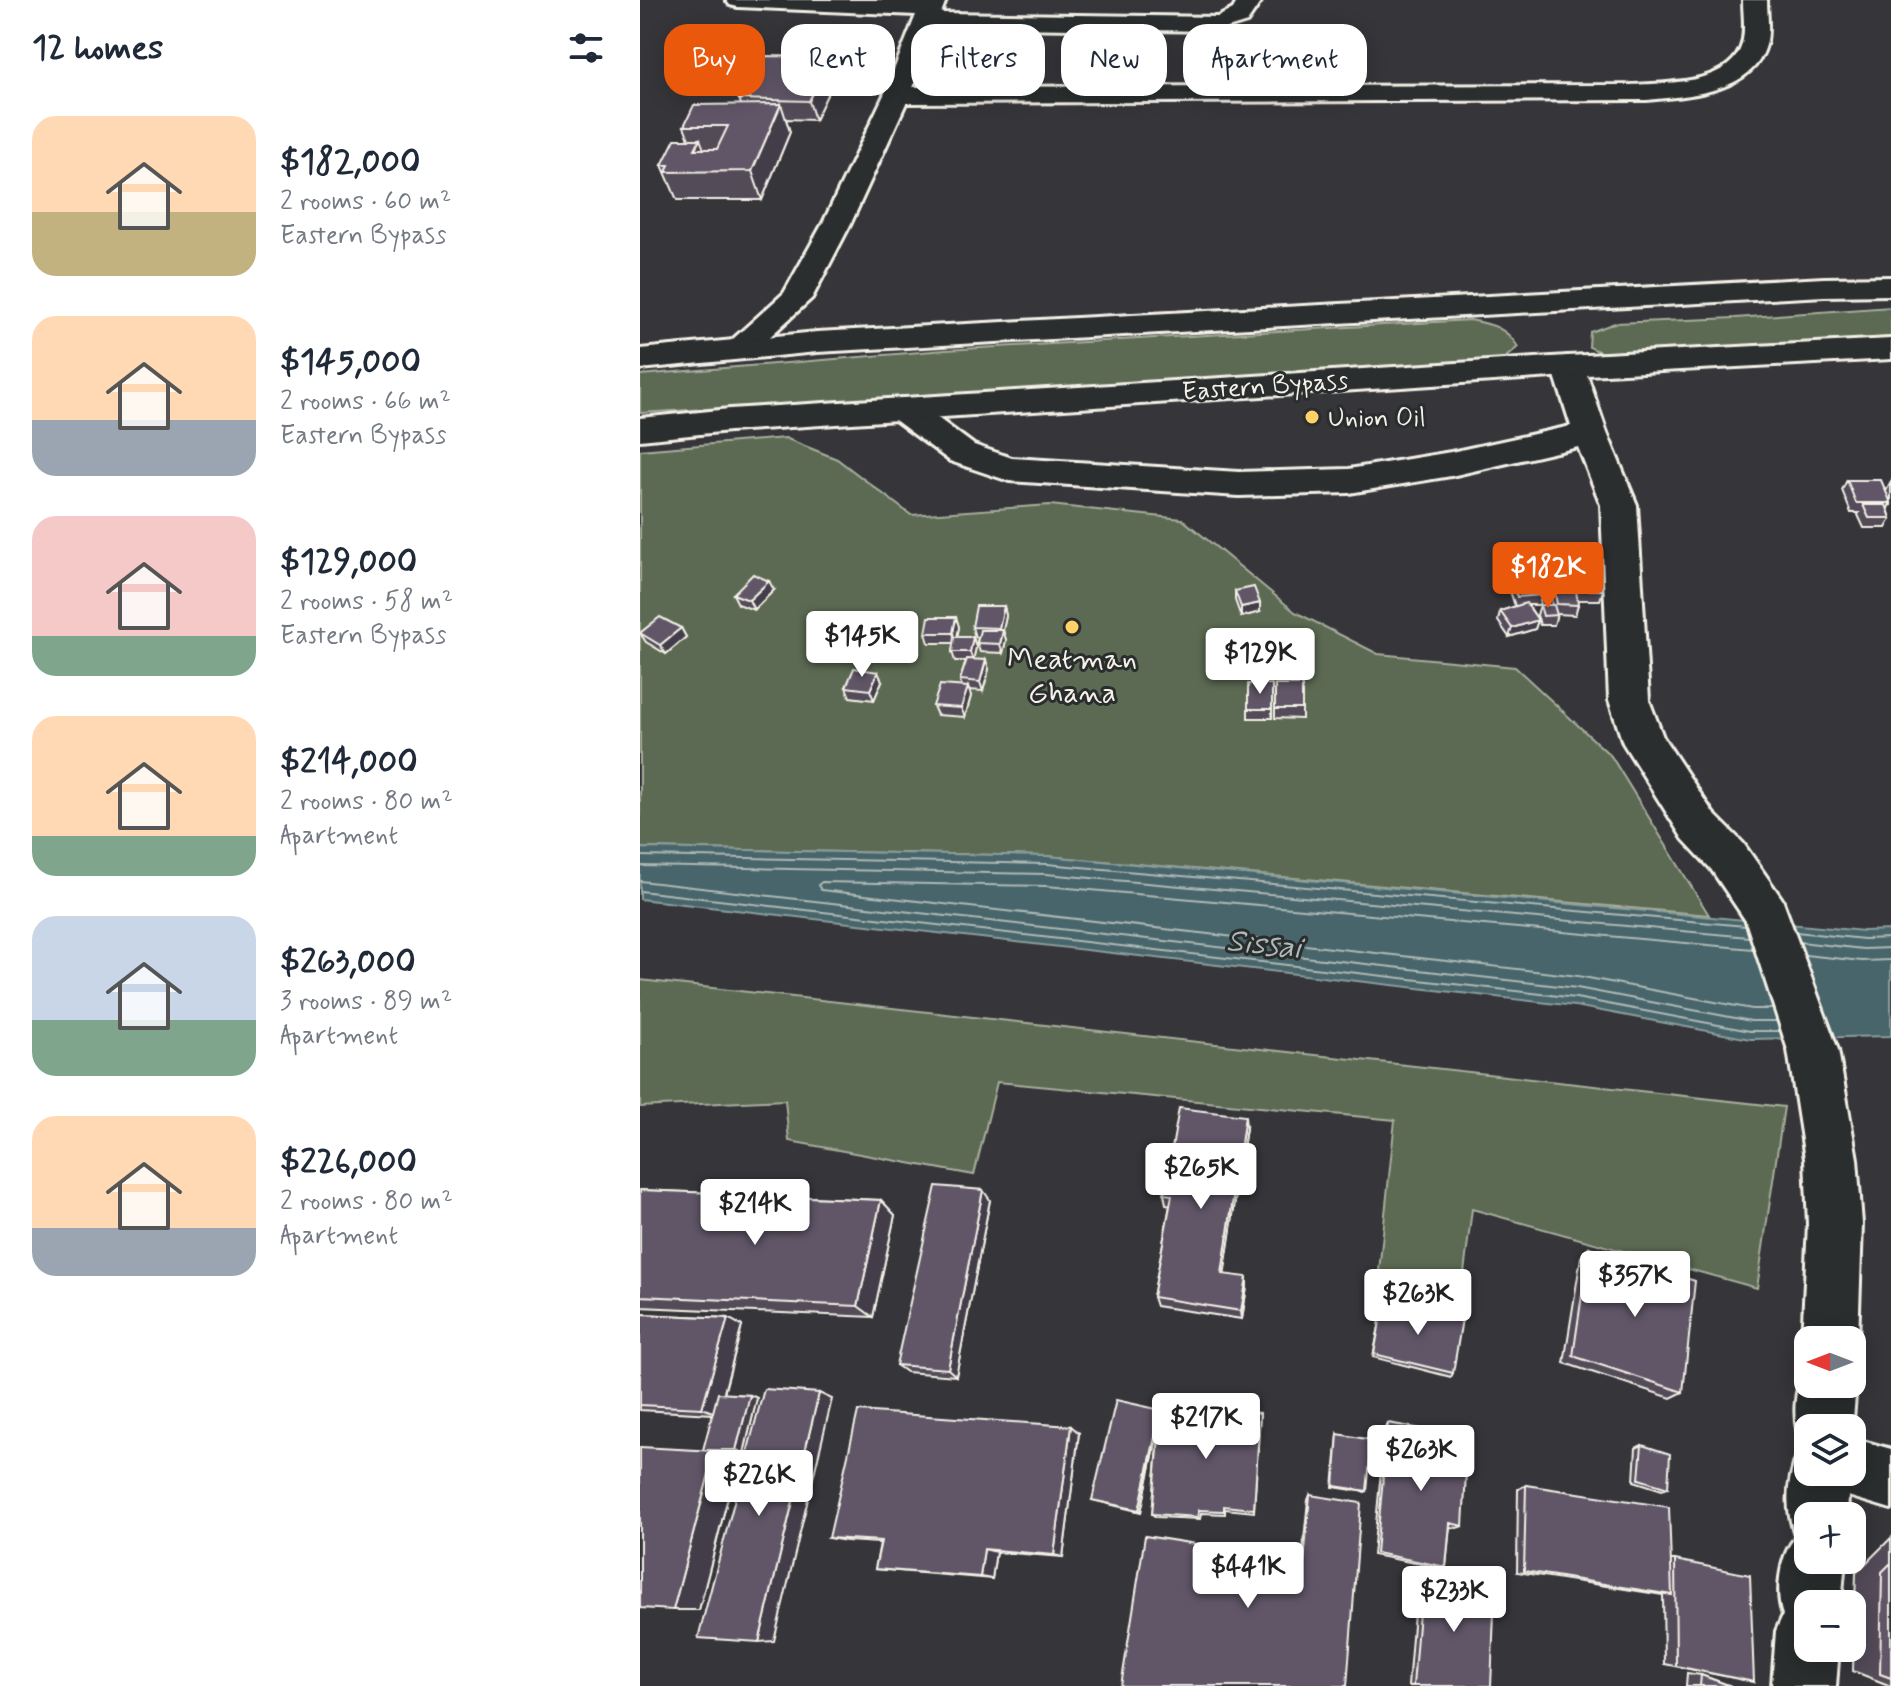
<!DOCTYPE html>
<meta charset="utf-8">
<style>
body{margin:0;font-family:Mynerve,sans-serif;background:#f2f2f3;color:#1f2937;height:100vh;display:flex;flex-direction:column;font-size:30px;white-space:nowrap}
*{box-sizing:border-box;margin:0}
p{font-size:26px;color:#747a83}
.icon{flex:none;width:44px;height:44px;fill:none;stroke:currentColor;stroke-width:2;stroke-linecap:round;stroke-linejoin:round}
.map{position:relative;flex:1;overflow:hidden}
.sheet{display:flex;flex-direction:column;background:#fff;width:640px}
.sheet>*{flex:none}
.guide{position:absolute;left:24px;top:24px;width:760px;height:72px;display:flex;gap:16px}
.needle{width:52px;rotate:270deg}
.buttons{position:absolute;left:1154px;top:1326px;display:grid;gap:16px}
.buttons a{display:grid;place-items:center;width:72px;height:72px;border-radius:16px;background:#fff;box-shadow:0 4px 20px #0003;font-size:40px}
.price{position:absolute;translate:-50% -68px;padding:0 18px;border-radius:8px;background:#fff;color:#222;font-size:26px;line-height:52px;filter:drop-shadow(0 2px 4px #0008)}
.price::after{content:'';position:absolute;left:50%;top:48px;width:24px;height:18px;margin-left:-12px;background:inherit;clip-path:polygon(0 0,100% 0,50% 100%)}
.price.active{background:#ea580c;color:#fff}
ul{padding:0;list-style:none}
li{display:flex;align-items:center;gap:24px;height:200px;padding:0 32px}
li span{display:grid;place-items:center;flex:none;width:224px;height:160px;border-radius:24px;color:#555}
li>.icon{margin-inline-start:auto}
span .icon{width:96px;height:96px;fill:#fffc;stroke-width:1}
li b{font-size:34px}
h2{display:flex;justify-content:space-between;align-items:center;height:96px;padding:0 32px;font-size:34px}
.chip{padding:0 28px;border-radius:24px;background:#fff;box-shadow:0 4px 20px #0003;font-size:28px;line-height:72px}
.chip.active{background:#ea580c;color:#fff}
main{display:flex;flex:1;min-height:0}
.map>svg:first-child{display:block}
.green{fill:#5b6a52;stroke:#a8ae9d;stroke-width:2}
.water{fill:#47656a;stroke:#8c9d9c;stroke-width:2}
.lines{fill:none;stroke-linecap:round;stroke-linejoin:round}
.shore{stroke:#afb9b6;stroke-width:2}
.minor-casing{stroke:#f4f1e8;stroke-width:6}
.highway-casing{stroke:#f4f1e8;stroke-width:6}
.minor{fill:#2a2d2e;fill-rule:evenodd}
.highway{fill:#2a2d2e;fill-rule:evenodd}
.wall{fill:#534b59;stroke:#f4f1e8;stroke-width:2}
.shaded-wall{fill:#433d49;stroke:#f4f1e8;stroke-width:2}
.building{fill:#605768;stroke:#f4f1e8;stroke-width:2}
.poi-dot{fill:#ffd166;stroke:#2a2d2e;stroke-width:3}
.labels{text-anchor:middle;stroke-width:6;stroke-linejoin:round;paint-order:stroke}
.far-street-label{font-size:26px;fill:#f4f1e8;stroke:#2a2d2e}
.far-poi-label{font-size:26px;fill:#f4f1e8;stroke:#2a2d2e;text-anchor:start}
.poi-label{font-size:30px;fill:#f4f1e8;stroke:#2a2d2e}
.water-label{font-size:32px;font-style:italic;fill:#afb9b6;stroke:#2a2d2e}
</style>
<main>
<section class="sheet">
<h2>12 homes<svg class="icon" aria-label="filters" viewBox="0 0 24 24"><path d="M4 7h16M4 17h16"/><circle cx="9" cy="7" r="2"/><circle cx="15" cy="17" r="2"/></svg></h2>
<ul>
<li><span style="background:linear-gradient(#ffd9b3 60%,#c2b280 0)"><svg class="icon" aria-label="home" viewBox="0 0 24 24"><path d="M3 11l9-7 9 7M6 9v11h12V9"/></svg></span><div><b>$182,000</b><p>2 rooms · 60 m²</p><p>Eastern Bypass</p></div></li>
<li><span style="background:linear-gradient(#ffd9b3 65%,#9aa5b1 0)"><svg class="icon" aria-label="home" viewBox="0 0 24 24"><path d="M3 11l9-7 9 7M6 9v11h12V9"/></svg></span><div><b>$145,000</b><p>2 rooms · 66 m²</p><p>Eastern Bypass</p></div></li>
<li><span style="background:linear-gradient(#f6c9c9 75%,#7fa58c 0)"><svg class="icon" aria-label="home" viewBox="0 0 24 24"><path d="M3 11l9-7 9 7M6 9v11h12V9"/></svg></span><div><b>$129,000</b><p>2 rooms · 58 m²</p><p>Eastern Bypass</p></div></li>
<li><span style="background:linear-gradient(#ffd9b3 75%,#7fa58c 0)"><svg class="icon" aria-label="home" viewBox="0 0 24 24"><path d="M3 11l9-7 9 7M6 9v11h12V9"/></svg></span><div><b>$214,000</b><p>2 rooms · 80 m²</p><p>Apartment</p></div></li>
<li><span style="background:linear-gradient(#c9d6e8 65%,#7fa58c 0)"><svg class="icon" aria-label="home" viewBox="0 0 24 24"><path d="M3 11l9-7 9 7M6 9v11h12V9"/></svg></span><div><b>$263,000</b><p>3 rooms · 89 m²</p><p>Apartment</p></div></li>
<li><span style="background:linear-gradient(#ffd9b3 70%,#9aa5b1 0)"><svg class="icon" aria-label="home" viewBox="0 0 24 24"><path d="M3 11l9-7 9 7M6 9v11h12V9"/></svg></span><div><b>$226,000</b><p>2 rooms · 80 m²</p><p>Apartment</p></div></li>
</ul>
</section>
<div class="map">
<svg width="1251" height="1686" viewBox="0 0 1251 1686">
<rect width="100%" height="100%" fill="#35353a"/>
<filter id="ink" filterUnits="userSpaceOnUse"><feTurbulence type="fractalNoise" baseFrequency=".0125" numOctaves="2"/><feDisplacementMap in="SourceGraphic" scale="16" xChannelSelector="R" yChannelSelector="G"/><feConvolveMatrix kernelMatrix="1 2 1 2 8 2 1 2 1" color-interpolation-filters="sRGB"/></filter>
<g filter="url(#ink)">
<g class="green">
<polygon points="1251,307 1251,337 971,357 949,347 950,332 975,323 1095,318"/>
<path d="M830,320C852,324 867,328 878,347L860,362L0,413V375L305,350Z"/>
<polygon points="145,438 197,459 271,515 410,505 542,519 655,612 738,654 875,667 971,756 1069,915 407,856 0,848 0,450"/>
<polygon points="0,980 1144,1107 1117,1288 832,1209 822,1289 739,1271 755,1120 357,1082 334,1175 149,1141 145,1100 0,1107"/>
</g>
<polygon class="water" points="0,848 407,856 1224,931 1251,930 1251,1036 1110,1039 935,1006 0,899"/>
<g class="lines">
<g class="shore">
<polyline points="0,856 407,864 1106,926"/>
<polyline points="0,866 406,874 1109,937"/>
<polyline points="0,881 937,988 1111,1021 1137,1021"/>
<polyline points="0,891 936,998 1110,1031 1140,1031"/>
<polyline points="1156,932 1224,939 1251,938"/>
<polyline points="1160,942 1223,949 1251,948"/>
<polyline points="1113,949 406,886 182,882 178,885 181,890 938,976 1112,1009 1133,1009"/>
<polyline points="1165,955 1222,961 1251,960"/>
</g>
<defs>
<g id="minor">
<path d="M86,0H306L301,13L578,17L593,9L598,0H622L607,22L578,31L295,27L273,87L991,85C1024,83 1091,85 1102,44C1106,30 1103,14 1103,0H1127C1127,14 1130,31 1126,45C1113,93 1047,96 1006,100L266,103L211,223L172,298L110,355L99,358L88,355L83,348L144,293L183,223L244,95L276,15L98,7L90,5Z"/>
<polygon points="928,356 939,359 944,366 967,433 997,505 1009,700 1023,737 1073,813 1103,843 1142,899 1198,1050 1217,1159 1222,1224 1218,1340 1212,1355 1212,1340 1168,1340 1168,1355 1162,1340 1168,1224 1165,1159 1148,1050 1106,921 1071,869 1043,839 983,743 969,700 961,505 938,447 811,476 709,493 599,496 369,481 310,461 251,417 246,409 251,401 263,398 275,401 334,445 372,458 599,472 709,469 811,452 931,426 912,366 917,359"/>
<path d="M1168,1363V1384H1212V1375L1216,1384L1212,1431V1428H1168V1472H1212V1438L1251,1449V1509L1208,1496L1207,1516H1168V1560H1205L1201,1604H1168V1648H1199L1196,1686H1132L1136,1631L1143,1615C1135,1594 1140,1553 1156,1537C1144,1508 1147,1480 1159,1451L1164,1449C1151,1424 1153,1388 1168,1363Z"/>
</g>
<g id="highway">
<polygon points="1251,277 1251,295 1184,296 177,352 0,369 0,349 177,332 1184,278"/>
<polygon points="1251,339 1251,359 928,376 90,431 0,440 0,418 90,409 928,356"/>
</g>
</defs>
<use href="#minor" class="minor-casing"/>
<use href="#highway" class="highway-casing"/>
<use href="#minor" class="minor"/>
<use href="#highway" class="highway"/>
</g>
<g class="wall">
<polygon points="191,57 196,76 175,120 146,119 150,132 122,200 37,200 22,165 49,139 44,126 101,104 99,99"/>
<polygon points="1207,480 1246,491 1251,482 1251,506 1250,504 1248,508 1251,519 1246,528 1224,528 1218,515 1219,513 1211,513 1202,490"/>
<polygon points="908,559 963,590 960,600 937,600 938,605 935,615 917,614 914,625 900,625 897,615 900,605 912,605 906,569"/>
<polygon points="870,572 902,595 899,605 888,605 898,620 895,629 869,637 858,621 860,611 877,606 875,606 867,582"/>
<polygon points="134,590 114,610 98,604 93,594"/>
<polygon points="595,591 620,612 601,617 595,600"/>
<polygon points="364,606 366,616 363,630 366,640 363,653 340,652 337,643 338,637 335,637 332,627"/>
<polygon points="316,617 319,627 317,637 333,637 336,647 333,659 349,669 343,691 329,690 331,696 325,717 297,715 293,706 322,687 320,680 326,661 315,661 312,652 314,643 289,643 286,633"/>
<polygon points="41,628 46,637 26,654 6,642 0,633"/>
<polygon points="242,681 234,700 210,697 206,687"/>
<rect x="608" y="684" width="24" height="34"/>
<polygon points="635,685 662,709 662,719 635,718"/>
<polygon points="606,1128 584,1274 607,1286 602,1319 516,1306 513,1297 530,1205 526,1204 524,1194"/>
<polygon points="0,1190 241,1200 255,1215 233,1317 0,1307"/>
<polygon points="350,1200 316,1376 266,1372 256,1365"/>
<polygon points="949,1247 1043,1392 1031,1398 924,1363 941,1257"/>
<polygon points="744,1300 813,1373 811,1377 733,1357"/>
<polygon points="0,1314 88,1318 102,1326 84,1394 110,1395 117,1398 104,1453 81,1453 98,1458 59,1610 33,1610 64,1450 73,1414 0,1410"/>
<polygon points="521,1410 620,1413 614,1512 585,1509 585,1514 561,1513 560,1519 516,1517 512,1514 520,1423 501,1512 452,1500"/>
<polygon points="748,1423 823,1526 817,1528 810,1527 806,1567 801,1568 733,1555 745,1428"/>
<polygon points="439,1433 423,1557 356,1552 352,1579 235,1569 240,1543 207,1541 189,1538"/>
<polygon points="698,1434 727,1491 725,1492 693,1487"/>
<polygon points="1002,1445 1028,1488 1022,1490 994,1481 996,1448"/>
<polygon points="886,1485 1031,1560 1035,1560 1114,1682 1024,1664 1023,1595 877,1572 878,1489"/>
<polygon points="670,1495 707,1686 662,1560 668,1500"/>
<polygon points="1251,1538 1251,1686 1213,1671 1216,1573"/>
<polygon points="782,1575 851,1686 768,1686 777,1576"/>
<polygon points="1047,1673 1061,1675 1091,1686 1046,1686"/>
</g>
<g class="shaded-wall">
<polygon points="191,57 196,76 175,120 169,101"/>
<polygon points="141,104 150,132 122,200 112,171"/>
<polygon points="60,139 71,167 55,149"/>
<polygon points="129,581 134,590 114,610 109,600"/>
<polygon points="620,603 620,612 601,617 601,607"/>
<polygon points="364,606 366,616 363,630 366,640 363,653 360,644 362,637 359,628"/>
<polygon points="316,617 319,627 316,643 313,633"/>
<polygon points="898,620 895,629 869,637 872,628"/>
<polygon points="41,628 46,637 26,654 20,645"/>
<polygon points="333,637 336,647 333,661 330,652"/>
<polygon points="346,660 349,669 343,691 340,682"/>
<polygon points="238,672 242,681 234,700 230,690"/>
<polygon points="328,687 331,696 325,717 321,708"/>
<polygon points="605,1116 606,1128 583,1283 582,1274"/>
<polygon points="343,1190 350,1200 316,1376 308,1369"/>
<polygon points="241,1200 255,1215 233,1317 218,1306"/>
<polygon points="607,1277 607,1286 602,1319 601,1311"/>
<polygon points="88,1318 102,1326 78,1414 62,1408"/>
<polygon points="179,1393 192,1399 134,1641 119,1642"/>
<polygon points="110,1395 117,1398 104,1453 96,1450"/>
<polygon points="521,1410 522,1413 501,1512 499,1510"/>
<polygon points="431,1426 439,1433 423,1557 414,1555"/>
<polygon points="75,1451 98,1458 59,1610 33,1610"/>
<polygon points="344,1549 356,1552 352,1579 340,1577"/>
</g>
<g class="building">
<polygon points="123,56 191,57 169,101 99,99"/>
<polygon points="141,104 112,171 26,172 29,165 22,165 35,139 60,139 55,149 77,149 88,126 44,126 54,105"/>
<polygon points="1207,480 1241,480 1251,503 1216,503"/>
<polygon points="1223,505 1246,505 1251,518 1229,518"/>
<polygon points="908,559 957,559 963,590 936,590 938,605 917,604"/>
<polygon points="894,570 902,595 877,597 870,572"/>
<polygon points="113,574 129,581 109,600 93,594"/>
<polygon points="614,587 620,603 601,607 595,591"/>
<polygon points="886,603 898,620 872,628 860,611"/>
<polygon points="900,605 914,605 917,615 903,616"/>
<polygon points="336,606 364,606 359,628 332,627"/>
<polygon points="20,617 41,628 20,645 0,633"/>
<polygon points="289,617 316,617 313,633 286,633"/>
<polygon points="340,630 363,630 360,644 337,643"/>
<polygon points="314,637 333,637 330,652 312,652"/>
<polygon points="327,659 346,660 340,682 320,680"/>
<polygon points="214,668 238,672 230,690 206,687"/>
<rect x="608" y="684" width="24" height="25"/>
<polygon points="300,685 328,687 321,708 293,706"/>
<rect x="635" y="685" width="27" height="24"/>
<polygon points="539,1108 605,1116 582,1274 607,1277 601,1311 513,1297 532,1195 524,1194"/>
<polygon points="296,1186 343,1190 308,1369 256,1365"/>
<polygon points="0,1190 241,1200 218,1306 0,1296"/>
<polygon points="949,1247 1055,1281 1043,1392 933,1356"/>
<polygon points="744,1300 822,1319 813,1373 734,1354"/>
<polygon points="0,1314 88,1318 62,1408 0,1405"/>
<polygon points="124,1389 179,1393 119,1642 58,1638"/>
<polygon points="78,1393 110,1395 96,1450 63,1450"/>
<polygon points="476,1400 521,1410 499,1510 452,1500"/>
<polygon points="522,1407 620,1413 614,1509 584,1506 584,1511 559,1510 558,1517 512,1514"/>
<polygon points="218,1411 431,1426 414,1555 344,1549 340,1577 235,1569 241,1541 189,1538"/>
<polygon points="748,1423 828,1437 823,1526 810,1523 806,1567 736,1553"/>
<polygon points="698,1434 732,1440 727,1491 694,1486"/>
<polygon points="1002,1445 1030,1454 1028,1488 999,1479"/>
<polygon points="0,1447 75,1451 33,1610 0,1608"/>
<polygon points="886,1485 1029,1507 1032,1595 884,1571"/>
<polygon points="670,1495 721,1503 707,1686 481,1686 505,1536 664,1561"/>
<polygon points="1035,1560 1110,1575 1114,1682 1036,1666"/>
<polygon points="1251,1563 1251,1678 1240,1674 1242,1572"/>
<polygon points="782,1575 855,1589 851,1686 773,1686"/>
<polygon points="1061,1675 1091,1686 1060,1686"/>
</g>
</g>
<g class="poi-dot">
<circle cx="672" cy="417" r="8"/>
<circle cx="432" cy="627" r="8"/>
</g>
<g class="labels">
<g class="far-street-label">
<text transform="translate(625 385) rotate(-4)" y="9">Eastern Bypass</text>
</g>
<g class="far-poi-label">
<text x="688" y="426">Union Oil</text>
</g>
<g class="poi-label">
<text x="432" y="668">Meatman<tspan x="432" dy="34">Ghana</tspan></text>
</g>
<g class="water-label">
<text transform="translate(624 943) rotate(6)" y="11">Sissai</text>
</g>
</g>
</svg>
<div class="buttons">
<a><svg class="needle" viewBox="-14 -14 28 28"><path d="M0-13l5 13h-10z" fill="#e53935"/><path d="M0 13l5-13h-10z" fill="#747a83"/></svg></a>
<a><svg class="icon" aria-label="layers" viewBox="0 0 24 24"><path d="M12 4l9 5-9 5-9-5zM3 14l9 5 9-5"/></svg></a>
<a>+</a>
<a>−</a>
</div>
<b class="price active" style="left:908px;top:610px">$182K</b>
<b class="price" style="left:222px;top:679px">$145K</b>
<b class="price" style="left:620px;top:696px">$129K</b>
<b class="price" style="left:561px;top:1211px">$265K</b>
<b class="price" style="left:115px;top:1247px">$214K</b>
<b class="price" style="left:995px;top:1319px">$357K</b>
<b class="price" style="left:778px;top:1337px">$263K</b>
<b class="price" style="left:566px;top:1461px">$217K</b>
<b class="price" style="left:781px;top:1493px">$263K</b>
<b class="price" style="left:119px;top:1518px">$226K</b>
<b class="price" style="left:608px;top:1610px">$441K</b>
<b class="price" style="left:814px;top:1634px">$233K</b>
<div class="guide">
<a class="chip active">Buy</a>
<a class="chip">Rent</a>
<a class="chip">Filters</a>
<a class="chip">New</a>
<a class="chip">Apartment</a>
</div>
</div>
</main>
